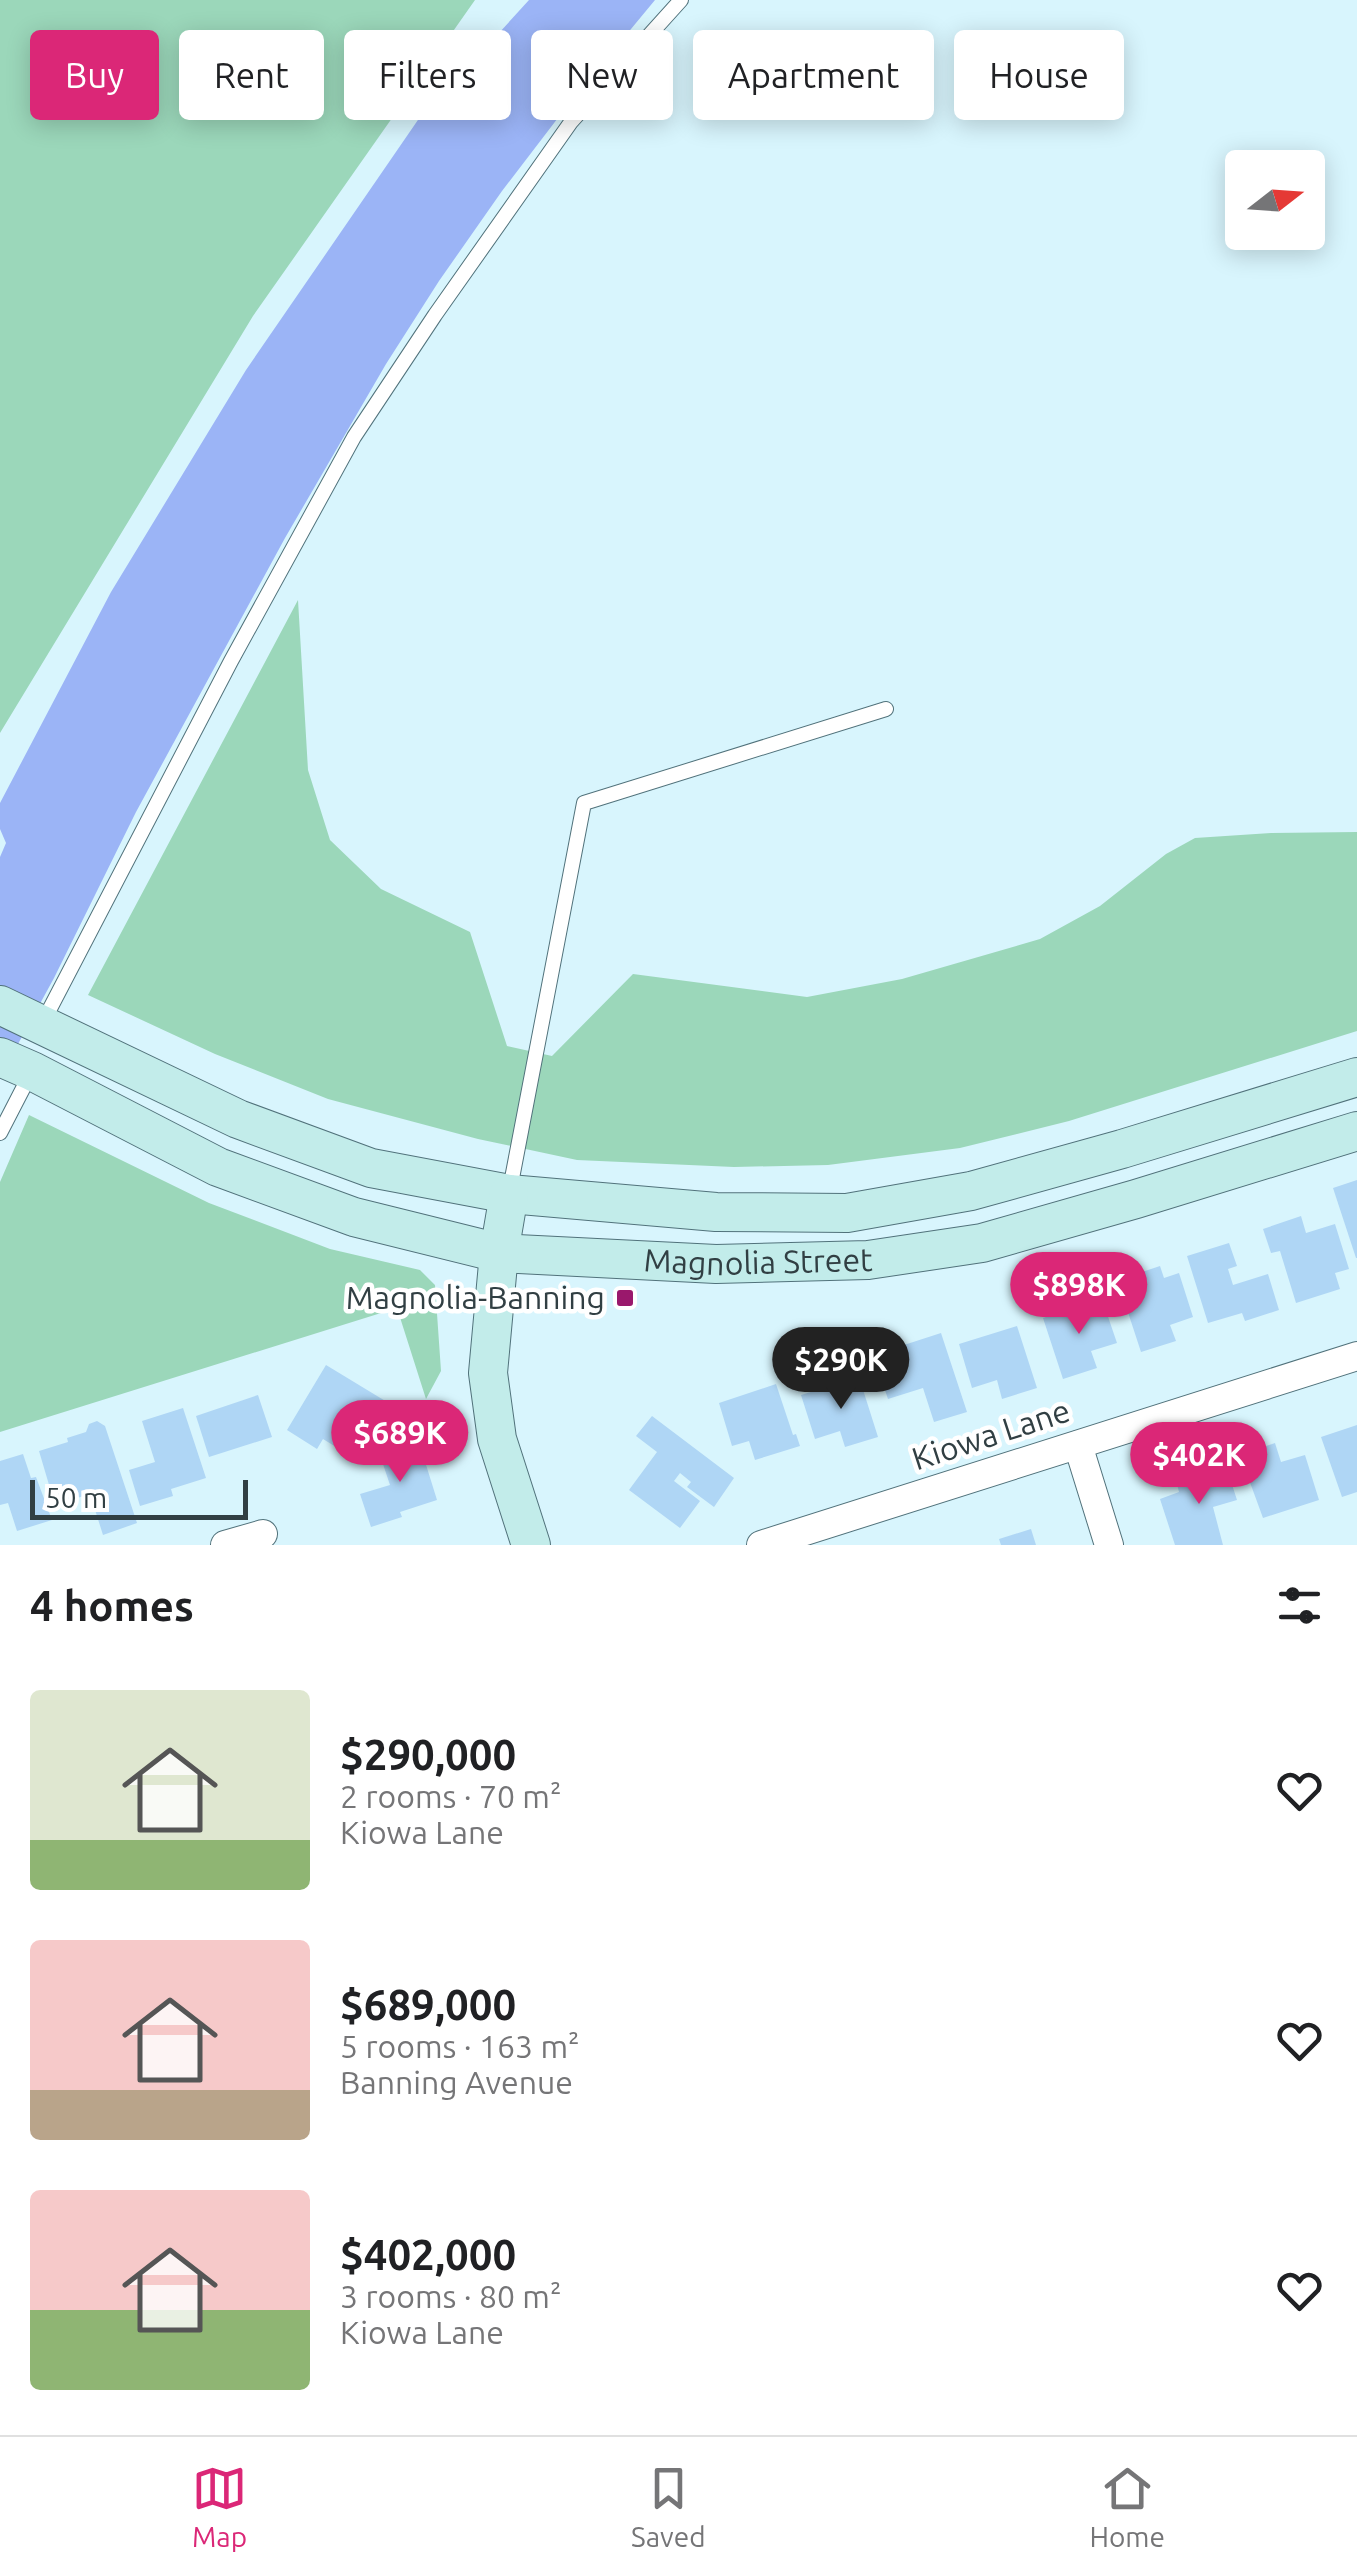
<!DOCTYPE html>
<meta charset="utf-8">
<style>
body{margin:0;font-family:Ubuntu,sans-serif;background:#f6f6f6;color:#202124;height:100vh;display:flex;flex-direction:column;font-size:38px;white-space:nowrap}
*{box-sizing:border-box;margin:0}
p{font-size:32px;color:#757577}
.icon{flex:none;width:55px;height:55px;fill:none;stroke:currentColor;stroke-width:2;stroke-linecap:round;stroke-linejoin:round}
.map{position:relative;height:1545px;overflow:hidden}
.side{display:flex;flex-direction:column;background:#fff;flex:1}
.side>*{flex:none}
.hud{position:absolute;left:30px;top:30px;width:1298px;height:90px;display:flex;gap:20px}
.needle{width:65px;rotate:73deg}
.controls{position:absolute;left:1225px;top:150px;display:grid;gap:20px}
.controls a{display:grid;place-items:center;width:100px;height:100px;border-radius:10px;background:#fff;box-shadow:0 5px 25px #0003;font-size:50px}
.scale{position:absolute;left:30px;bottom:25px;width:218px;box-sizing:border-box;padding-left:10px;border:5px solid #313f43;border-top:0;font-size:28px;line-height:35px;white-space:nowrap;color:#313f43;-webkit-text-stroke:8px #fff;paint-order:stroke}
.price{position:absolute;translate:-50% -85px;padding:0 22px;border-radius:35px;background:#db2777;color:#fff;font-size:32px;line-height:65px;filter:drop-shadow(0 2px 5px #0008)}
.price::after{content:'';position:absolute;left:50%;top:60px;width:30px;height:22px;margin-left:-15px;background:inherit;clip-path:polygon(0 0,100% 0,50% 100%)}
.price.on{background:#222;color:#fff}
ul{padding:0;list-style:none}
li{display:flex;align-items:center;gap:30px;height:250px;padding:0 30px}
li span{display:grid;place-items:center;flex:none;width:280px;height:200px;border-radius:10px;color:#555}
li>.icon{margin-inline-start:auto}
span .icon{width:120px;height:120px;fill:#fffc;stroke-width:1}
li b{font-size:42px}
h2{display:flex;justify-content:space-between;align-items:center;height:120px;padding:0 30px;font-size:42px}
.pill{padding:0 35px;border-radius:10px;background:#fff;box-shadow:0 5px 25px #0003;font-size:35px;line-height:90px}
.pill.on{background:#db2777;color:#fff}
.menu{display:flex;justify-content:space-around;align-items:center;height:140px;border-top:2px solid #e0e0e0;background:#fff;font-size:28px;color:#757577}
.menu a{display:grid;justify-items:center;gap:5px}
.menu .on{color:#db2777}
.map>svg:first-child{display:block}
.green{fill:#9bd7ba}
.water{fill:#9bb4f6}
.building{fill:#afd6f5}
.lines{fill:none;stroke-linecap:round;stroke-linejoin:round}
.lane-casing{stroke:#51727b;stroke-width:16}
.street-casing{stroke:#51727b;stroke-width:30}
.secondary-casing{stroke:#51727b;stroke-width:40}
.lane{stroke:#fff;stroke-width:14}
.street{stroke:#fff;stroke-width:28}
.secondary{stroke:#c2ecea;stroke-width:38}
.poi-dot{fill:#9a186c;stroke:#fff;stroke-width:4}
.labels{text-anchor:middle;stroke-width:9;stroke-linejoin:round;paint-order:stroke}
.street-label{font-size:32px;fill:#313f43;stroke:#fff}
.poi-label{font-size:32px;fill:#313f43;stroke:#fff;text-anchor:end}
</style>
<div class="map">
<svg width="1357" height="1545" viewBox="0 0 1357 1545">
<rect width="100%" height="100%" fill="#d8f5fd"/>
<g class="green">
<polygon points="0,0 475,0 253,316 0,733"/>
<polygon points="298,600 308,770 330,840 381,889 470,932 507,1046 552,1056 633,974 807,997 902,979 1040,939 1100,906 1166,854 1195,838 1271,833 1357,832 1357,1031 1069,1121 960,1148 828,1165 734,1167 577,1160 478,1139 328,1099 215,1054 88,995"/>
<polygon points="29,1115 209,1203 330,1249 420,1270 435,1285 441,1371 426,1399 397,1308 0,1432 0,1182"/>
</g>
<polygon class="water" points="529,0 655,0 564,110 502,191 439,281 386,364 285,538 136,812 54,978 0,1077 0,857 6,843 0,829 0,803 111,592 246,370 475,37 499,33"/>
<g class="building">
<polygon points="1357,1180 1357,1258 1356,1258 1333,1188"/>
<polygon points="1301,1216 1306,1233 1335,1224 1349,1269 1335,1273 1340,1289 1296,1303 1280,1251 1271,1253 1263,1229"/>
<polygon points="1229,1243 1237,1266 1228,1269 1233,1285 1268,1274 1279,1310 1245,1321 1242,1313 1208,1323 1187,1256"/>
<polygon points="1160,1266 1164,1278 1179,1273 1193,1317 1170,1325 1176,1341 1141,1352 1121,1291 1125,1290 1121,1279"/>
<polygon points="1102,1299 1117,1343 1091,1351 1097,1368 1063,1379 1043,1318"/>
<polygon points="1017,1326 1037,1388 1002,1399 997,1380 972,1388 959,1344"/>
<polygon points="941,1333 967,1412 934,1422 923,1388 888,1399 873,1355"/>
<polygon points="326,1365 387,1402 354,1458 323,1439 317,1449 287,1430"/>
<polygon points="859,1377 878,1437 845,1447 840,1431 815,1439 801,1395"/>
<polygon points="776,1384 793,1435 796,1434 800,1446 755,1460 749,1441 732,1446 719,1403"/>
<polygon points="258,1395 272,1437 209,1457 196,1416"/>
<polygon points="183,1408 206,1478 171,1489 173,1496 140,1506 129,1470 155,1462 142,1421"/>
<polygon points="652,1416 734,1478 714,1507 687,1487 691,1482 680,1473 674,1481 700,1501 680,1528 629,1490 657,1452 636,1436"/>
<polygon points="97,1421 105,1426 137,1523 103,1535 90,1494 55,1505 39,1451 68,1442 67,1438 86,1432 89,1424"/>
<polygon points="1357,1425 1357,1492 1342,1497 1321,1437"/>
<polygon points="418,1439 437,1500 400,1512 402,1517 371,1527 360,1494 390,1485 379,1452"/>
<polygon points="1275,1443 1281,1462 1305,1455 1319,1500 1263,1518 1240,1455"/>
<polygon points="23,1454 31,1478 36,1477 52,1520 17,1531 8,1503 0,1505 0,1461"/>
<polygon points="1225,1463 1237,1500 1213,1507 1223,1545 1175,1545 1160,1499 1179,1492 1177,1484 1197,1478 1195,1472"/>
<polygon points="1031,1529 1036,1545 1001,1545 999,1539"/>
</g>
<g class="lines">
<defs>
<g id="lane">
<polyline points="43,1022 231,661 354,437 435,315 571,122 681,0"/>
<polyline points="0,1133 32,1071"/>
<polyline points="509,1194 584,803 886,709"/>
</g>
<g id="street">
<polyline points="1078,1445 1109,1545"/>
<polyline points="225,1545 263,1534"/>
<polyline points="761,1545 1357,1356"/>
</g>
<g id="secondary">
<polyline points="0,1005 238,1119 371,1168 509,1194 716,1212 847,1213 971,1191 1122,1149 1357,1077"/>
<path id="s1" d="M0,1057L32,1071L218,1167L354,1217L499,1253L716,1264L868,1260L982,1243L1136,1199L1357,1131"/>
<polyline points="509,1194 499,1253 488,1373 497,1439 531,1545"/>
</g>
</defs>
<use href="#lane" class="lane-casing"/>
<use href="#street" class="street-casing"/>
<use href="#secondary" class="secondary-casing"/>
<use href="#lane" class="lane"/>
<use href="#street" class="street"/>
<use href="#secondary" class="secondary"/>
</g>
<rect class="poi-dot" x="615" y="1288" width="20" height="20" rx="5"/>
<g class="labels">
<g class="street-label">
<text dy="11" stroke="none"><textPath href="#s1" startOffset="798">Magnolia Street</textPath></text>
<text transform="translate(991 1435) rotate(-18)" y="11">Kiowa Lane</text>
</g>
<g class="poi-label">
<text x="605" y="1309">Magnolia-Banning</text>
</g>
</g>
</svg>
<div class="controls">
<a><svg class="needle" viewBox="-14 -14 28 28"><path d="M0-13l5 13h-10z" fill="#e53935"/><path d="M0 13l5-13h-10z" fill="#757577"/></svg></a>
</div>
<div class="scale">50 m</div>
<b class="price" style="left:1079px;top:1337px">$898K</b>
<b class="price on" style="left:841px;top:1412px">$290K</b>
<b class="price" style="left:400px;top:1485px">$689K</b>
<b class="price" style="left:1199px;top:1507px">$402K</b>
<div class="hud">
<a class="pill on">Buy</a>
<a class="pill">Rent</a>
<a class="pill">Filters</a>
<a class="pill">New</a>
<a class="pill">Apartment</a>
<a class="pill">House</a>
</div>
</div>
<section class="side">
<h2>4 homes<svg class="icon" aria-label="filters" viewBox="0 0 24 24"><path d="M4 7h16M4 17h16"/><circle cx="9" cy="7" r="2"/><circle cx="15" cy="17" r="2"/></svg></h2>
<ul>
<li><span style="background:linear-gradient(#dfe7d0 75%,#8fb573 0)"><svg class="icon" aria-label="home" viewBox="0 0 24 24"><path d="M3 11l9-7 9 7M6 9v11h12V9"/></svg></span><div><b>$290,000</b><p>2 rooms · 70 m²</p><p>Kiowa Lane</p></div><svg class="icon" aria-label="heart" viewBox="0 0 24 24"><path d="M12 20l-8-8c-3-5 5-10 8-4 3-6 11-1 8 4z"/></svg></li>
<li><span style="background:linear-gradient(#f6c9c9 75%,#b9a48a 0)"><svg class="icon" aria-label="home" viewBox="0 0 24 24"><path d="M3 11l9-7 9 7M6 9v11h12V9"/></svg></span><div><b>$689,000</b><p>5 rooms · 163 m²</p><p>Banning Avenue</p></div><svg class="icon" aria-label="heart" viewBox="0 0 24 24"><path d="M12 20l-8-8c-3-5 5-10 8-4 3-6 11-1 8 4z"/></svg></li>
<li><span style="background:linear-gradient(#f6c9c9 60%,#8fb573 0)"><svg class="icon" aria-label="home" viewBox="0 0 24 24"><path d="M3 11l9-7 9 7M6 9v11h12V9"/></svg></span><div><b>$402,000</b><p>3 rooms · 80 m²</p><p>Kiowa Lane</p></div><svg class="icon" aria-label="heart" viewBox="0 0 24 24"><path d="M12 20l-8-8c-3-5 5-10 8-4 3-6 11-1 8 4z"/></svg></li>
</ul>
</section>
<nav class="menu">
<a class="on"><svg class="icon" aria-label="map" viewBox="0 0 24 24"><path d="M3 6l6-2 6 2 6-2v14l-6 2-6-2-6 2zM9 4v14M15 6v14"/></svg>Map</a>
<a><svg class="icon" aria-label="saved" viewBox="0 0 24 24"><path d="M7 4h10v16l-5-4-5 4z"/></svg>Saved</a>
<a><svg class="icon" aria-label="home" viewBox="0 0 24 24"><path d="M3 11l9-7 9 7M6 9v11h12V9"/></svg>Home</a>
</nav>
